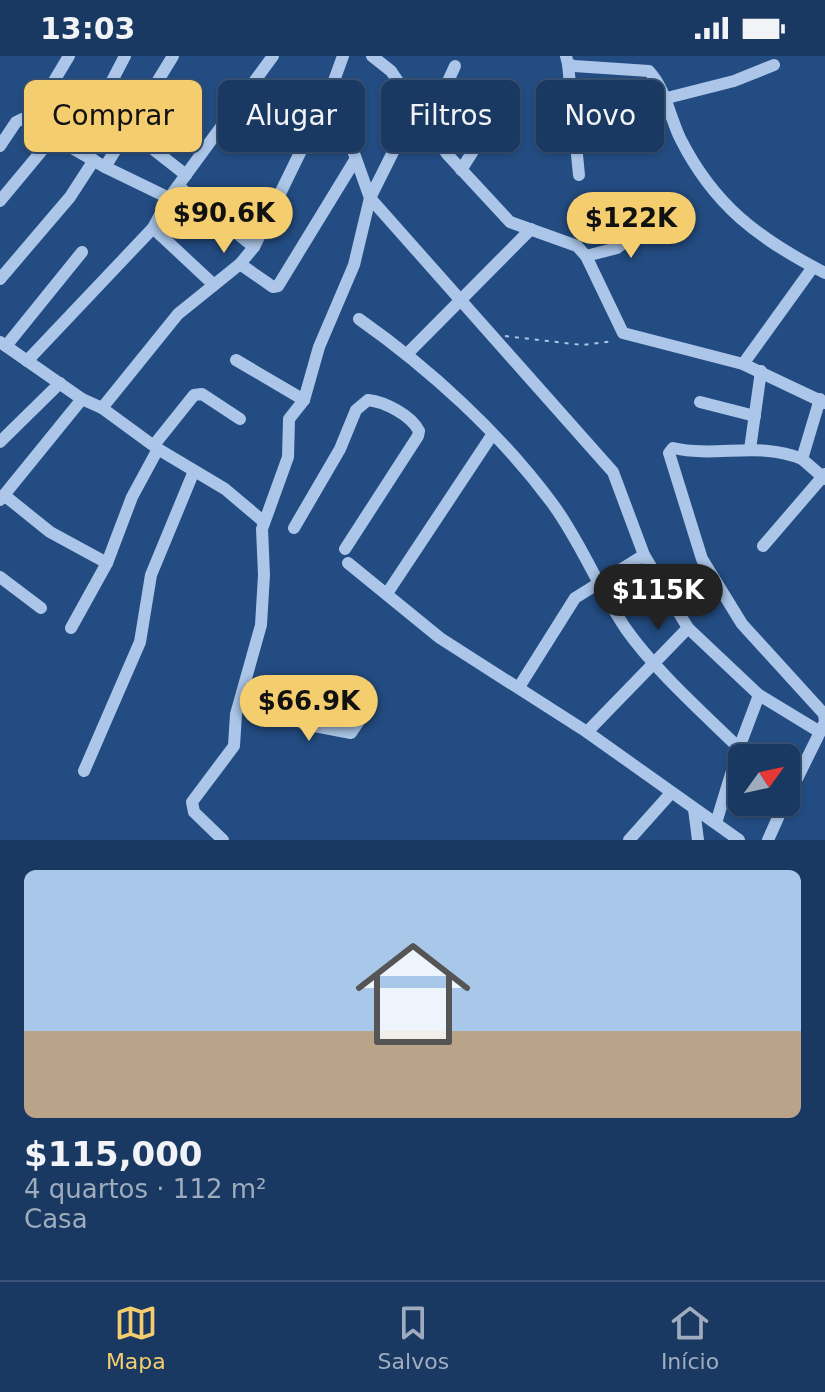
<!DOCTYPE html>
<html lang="pt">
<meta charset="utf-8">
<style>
body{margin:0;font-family:"DejaVu Sans",sans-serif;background:#27446b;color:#f1f3f6;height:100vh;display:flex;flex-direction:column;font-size:30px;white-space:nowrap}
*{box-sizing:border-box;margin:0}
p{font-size:26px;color:#9facbe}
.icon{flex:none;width:44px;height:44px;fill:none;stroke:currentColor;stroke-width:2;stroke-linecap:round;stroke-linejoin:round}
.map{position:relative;height:784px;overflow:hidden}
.drawer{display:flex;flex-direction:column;background:#1a3962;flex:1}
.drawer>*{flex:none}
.banner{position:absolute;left:24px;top:24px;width:778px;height:72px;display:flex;gap:16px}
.needle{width:52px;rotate:57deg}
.tools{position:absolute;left:728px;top:688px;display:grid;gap:16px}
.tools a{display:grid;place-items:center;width:72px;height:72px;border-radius:12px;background:#1a3962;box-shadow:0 2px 6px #0004,0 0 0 2px #385377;font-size:40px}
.price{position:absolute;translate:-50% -68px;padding:0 18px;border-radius:28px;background:#f3cd6e;color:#111;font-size:26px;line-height:52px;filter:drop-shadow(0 2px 4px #0008)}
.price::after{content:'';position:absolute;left:50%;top:48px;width:24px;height:18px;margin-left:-12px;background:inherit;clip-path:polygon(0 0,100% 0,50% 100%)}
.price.active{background:#222;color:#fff}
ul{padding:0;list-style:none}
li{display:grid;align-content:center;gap:16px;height:424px;padding:0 24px}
li span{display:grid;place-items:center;height:248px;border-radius:12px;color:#555}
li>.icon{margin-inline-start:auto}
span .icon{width:144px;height:144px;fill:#fffc;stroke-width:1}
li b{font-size:34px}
.pill{padding:0 28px;border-radius:12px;background:#1a3962;box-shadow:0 2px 6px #0004,0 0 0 2px #385377;font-size:28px;line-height:72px}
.pill.active{background:#f3cd6e;color:#111}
.status{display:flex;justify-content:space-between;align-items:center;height:56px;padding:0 40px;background:#1a3962;direction:ltr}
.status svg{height:22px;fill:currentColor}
.menu{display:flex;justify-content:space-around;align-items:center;height:112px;border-top:2px solid #385377;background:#1a3962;font-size:22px;color:#9facbe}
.menu a{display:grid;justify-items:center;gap:4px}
.menu .active{color:#f3cd6e}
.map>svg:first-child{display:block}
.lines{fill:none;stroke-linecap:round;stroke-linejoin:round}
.path{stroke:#abc6e8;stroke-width:2;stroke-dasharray:4 6;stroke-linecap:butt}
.minor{stroke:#abc6e8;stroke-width:12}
</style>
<div class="status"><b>13:03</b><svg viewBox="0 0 49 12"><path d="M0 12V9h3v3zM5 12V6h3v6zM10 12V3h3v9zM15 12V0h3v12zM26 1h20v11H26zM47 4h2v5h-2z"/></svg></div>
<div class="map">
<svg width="825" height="784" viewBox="0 0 825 784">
<rect width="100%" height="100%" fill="#234c82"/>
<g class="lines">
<polyline class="path" points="505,280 582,289 614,285"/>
<g class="minor">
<polyline points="343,0 331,33 370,142 613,416 644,499 688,572 759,639 820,676"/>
<polyline points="372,0 391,15 447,98 510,166 577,190 586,200 623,277 743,308 825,347"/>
<path d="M566,0L568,8L574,10L649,15C665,32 670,61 680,82C714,150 759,183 825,217"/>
<polyline points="568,8 579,119"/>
<polyline points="663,43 734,25 774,9"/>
<polyline points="30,65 69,0"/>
<polyline points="428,69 455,10"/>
<polyline points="144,86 186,119"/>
<polyline points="0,90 16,66 22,63 105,111 169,142"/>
<polyline points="76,94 125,0"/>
<polyline points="105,111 173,0"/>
<polyline points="461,114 496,59 514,39"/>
<polyline points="178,130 254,191"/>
<polyline points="0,145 54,80"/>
<polyline points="153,172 214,229"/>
<polyline points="586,200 617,192 654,163"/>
<polyline points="240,208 273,231 278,230 355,104"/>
<polyline points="0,223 70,141 94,104"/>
<path d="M359,263C430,313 500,377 552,447C581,486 598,532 626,573C654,613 703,657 739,692L759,639"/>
<polyline points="0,286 82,343 102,352 158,393 225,433 264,466"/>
<polyline points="6,290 82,196"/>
<polyline points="408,297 531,173"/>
<polyline points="236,304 304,344"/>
<polyline points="27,305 153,172 169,142 273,0"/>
<polyline points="743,308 813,211"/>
<polyline points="820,343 802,403 825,423"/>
<polyline points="700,346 755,360"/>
<polyline points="102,352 178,258 240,208 254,191 331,33"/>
<polyline points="0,386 60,327"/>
<polyline points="154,389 194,339 202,338 240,363"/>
<polyline points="750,393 761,315"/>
<polyline points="4,439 50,476 107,507"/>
<polyline points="0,444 82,343"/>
<path d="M294,472L340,393L356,354L368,344C385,346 411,359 419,375L418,380L345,493"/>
<polyline points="763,490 825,418"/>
<polyline points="348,507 440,582 587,676 739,784"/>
<polyline points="0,521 41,552"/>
<polyline points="388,536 492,379"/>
<polyline points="71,572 107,507 132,441 158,393"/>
<polyline points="519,631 575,542 644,499"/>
<polyline points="244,633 304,668 351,677 363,659"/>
<polyline points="587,676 688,572"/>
<polyline points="84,715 140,586 151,519 194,415"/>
<path d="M786,745L825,666L824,658L742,568L702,503L669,397L673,392C717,402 759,385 802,403"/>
<polyline points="694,753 698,784"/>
<polyline points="716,767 739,692"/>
<polyline points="223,784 194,756 192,746 234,690 236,658 261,569 264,519 262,473 288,401 289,363 304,344 319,291 354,209 370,142 416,50"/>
<polyline points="629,784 671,737"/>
<polyline points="768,784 785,746"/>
</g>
</g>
</svg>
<div class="tools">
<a><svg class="needle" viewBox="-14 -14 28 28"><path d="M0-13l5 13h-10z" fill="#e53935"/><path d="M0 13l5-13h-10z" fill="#9facbe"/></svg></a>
</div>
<b class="price" style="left:224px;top:199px">$90.6K</b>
<b class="price" style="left:631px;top:204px">$122K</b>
<b class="price active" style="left:658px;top:576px">$115K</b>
<b class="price" style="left:309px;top:687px">$66.9K</b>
<div class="banner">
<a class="pill active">Comprar</a>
<a class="pill">Alugar</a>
<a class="pill">Filtros</a>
<a class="pill">Novo</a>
</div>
</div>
<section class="drawer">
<ul>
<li><span style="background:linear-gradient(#a9c7e8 65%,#b9a48a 0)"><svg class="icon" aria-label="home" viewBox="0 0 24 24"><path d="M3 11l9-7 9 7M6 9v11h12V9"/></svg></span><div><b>$115,000</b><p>4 quartos · 112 m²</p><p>Casa</p></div></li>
</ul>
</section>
<nav class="menu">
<a class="active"><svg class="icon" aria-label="map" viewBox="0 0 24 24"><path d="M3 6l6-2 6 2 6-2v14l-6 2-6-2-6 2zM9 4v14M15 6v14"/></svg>Mapa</a>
<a><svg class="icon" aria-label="saved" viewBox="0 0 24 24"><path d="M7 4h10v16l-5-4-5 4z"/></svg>Salvos</a>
<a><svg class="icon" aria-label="home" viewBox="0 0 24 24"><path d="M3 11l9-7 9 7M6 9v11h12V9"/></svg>Início</a>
</nav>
